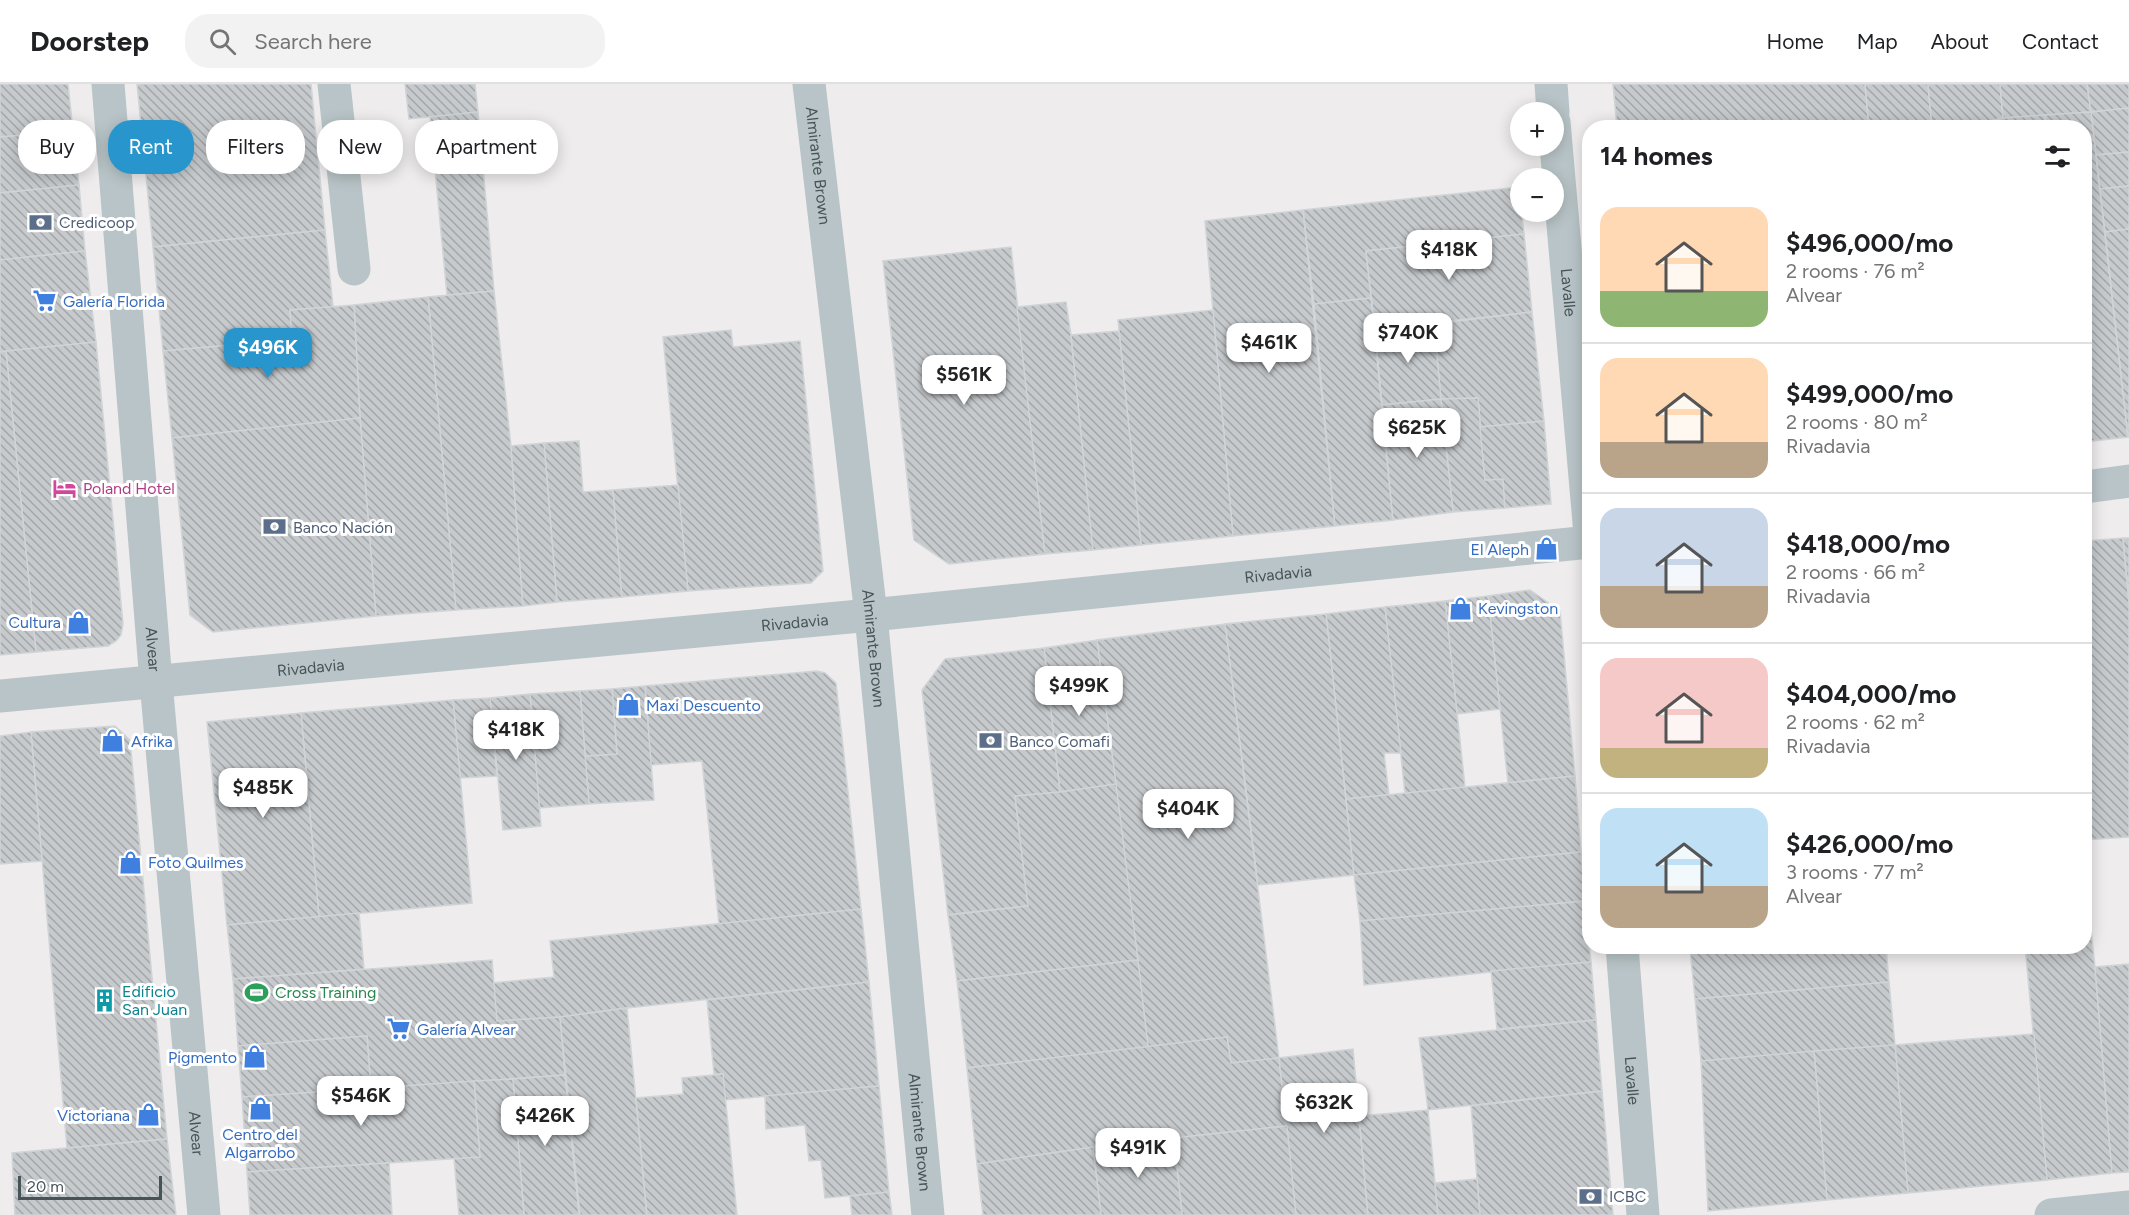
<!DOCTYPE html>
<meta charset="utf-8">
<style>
body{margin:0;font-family:Figtree,sans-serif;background:#f2f2f2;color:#202124;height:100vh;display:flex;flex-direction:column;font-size:22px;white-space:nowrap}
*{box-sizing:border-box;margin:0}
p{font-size:20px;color:#757577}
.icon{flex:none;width:33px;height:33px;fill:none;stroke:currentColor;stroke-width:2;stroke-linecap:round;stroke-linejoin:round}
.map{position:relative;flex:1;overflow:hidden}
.details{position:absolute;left:1582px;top:36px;width:510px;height:834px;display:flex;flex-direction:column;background:#fff;border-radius:24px;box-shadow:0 3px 15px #0003}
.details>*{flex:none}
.hud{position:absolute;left:18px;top:36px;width:570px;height:54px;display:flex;gap:12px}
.controls{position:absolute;left:1510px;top:18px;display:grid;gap:12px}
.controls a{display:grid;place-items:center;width:54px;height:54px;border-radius:50%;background:#fff;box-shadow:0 3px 15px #0003;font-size:30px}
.scale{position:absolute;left:18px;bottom:15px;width:144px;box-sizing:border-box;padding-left:6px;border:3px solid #465357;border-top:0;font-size:16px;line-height:21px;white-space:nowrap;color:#465357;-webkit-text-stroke:4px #fff;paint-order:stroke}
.price{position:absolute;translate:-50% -51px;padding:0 14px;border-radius:12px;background:#fff;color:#222;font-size:20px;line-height:39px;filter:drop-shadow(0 2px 3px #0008)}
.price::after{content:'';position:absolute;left:50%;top:36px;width:18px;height:14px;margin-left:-9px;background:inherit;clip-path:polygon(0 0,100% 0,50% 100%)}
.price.on{background:#2896cc;color:#fff}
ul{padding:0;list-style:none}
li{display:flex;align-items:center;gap:18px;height:150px;padding:0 18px}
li+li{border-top:2px solid #e0e0e0}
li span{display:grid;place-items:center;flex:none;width:168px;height:120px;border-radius:18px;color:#555}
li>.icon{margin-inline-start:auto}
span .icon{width:72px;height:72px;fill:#fffc;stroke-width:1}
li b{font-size:26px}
h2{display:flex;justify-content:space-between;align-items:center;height:72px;padding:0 18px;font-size:26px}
.chip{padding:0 21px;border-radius:24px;background:#fff;box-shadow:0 3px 15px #0003;font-size:21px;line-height:54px}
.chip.on{background:#2896cc;color:#fff}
header{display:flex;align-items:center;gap:36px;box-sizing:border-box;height:84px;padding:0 30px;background:#fff;border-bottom:2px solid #e0e0e0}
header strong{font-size:28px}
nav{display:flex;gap:33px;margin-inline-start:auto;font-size:21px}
.search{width:420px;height:54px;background:#f2f2f2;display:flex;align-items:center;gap:15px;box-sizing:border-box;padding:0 21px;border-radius:24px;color:#757577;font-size:22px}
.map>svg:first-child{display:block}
.building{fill:url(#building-back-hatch);stroke:#d0d4d7;stroke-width:1.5}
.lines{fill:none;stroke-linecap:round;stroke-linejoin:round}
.minor{stroke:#b8c4c7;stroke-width:33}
.labels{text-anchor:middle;stroke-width:6;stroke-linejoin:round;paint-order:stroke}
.street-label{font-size:16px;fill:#465357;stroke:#fff}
.service-label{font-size:16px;fill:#4e5e75;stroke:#fff;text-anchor:start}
.shop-label{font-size:16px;fill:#366cbe;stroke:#fff;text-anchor:start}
.hotel-label{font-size:16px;fill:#b23c85;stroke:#fff;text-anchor:start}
.culture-label{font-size:16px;fill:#0d838f;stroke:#fff;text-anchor:start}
.leisure-label{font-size:16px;fill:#27864d;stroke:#fff;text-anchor:start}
</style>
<header>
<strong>Doorstep</strong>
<div class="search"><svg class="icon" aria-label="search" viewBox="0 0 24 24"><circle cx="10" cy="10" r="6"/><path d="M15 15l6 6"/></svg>Search here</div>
<nav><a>Home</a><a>Map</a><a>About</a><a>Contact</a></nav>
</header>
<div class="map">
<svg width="2129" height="1131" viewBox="0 0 2129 1131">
<defs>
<pattern id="building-back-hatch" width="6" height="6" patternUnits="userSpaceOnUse" patternTransform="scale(1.5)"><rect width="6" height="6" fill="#c6cacd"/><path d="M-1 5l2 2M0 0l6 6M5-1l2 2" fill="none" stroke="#a3a7a9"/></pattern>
</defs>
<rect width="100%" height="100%" fill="#eeecec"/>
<g class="building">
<polygon points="0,0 68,0 73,47 0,53"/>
<polygon points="137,0 311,0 325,146 153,163"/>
<polygon points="405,0 475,0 478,28 409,35"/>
<polygon points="1613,0 1865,0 1869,44 1617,44"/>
<polygon points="1865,0 1928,0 1932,44 1869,44"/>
<polygon points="1928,0 2000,0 2003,34 1991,37 1932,44"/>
<polygon points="2000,0 2087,0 2091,28 2003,34"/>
<polygon points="2087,0 2129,0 2129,24 2091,28"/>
<polygon points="2129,24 2129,68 2096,71 2091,28"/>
<polygon points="478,28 494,207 447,211 430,33"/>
<polygon points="2091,28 2128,353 2085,358 2085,44 2046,44 2045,31"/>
<polygon points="2045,31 2046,44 1992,44 1991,37 2003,34"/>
<polygon points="1991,37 1992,44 1935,44"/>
<polygon points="73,47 79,101 0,109 0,53"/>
<polygon points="2129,68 2129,102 2100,105 2096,71"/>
<polygon points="79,101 85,167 0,176 0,109"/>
<polygon points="2129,102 2129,145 2105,148 2100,105"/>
<polygon points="1519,103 1524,150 1366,167 1371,214 1314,220 1303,126"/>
<polygon points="1303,126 1335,442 1233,452 1205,137"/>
<polygon points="2129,145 2129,353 2128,353 2105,148"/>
<polygon points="325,146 333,223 290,226 292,256 163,267 153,163"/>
<polygon points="1524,150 1532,228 1375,245 1366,167"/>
<polygon points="1011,163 1045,470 949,480 914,456 883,177"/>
<polygon points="85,167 96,258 0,268 0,176"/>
<polygon points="494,207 511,362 523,522 456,526 428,213"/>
<polygon points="428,213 456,526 376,532 360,334 354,221"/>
<polygon points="1371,214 1393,436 1335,442 1314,220"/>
<polygon points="1066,218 1071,251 1093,466 1045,470 1017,223"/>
<polygon points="354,221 360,334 172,354 163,267 292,256 290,226"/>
<polygon points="1213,226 1233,452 1141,461 1118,236"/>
<polygon points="1532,228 1544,337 1480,343 1478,314 1441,315 1434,240"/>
<polygon points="1434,240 1441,315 1382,321 1375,245"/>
<polygon points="731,246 733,263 800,257 823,487 811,499 688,507 663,253"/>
<polygon points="1119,247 1141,461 1093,466 1071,251"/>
<polygon points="96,258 123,540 121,551 116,557 108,562 36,568 6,267"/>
<polygon points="6,267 36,568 0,571 0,268"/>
<polygon points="1478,314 1485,396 1503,395 1505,424 1453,428 1441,315"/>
<polygon points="1441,315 1453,428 1393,436 1382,321"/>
<polygon points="360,334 376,532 213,548 190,531 172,354"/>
<polygon points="1544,337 1551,420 1505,424 1503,395 1485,396 1480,343"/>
<polygon points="579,357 583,408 613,406 622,513 557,518 544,359"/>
<polygon points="544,359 557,518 523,522 511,362"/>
<polygon points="678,401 688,507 622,513 613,406"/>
<polygon points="2123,454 2129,518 2129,753 2085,756 2085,457"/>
<polygon points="2123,454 2129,454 2129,518"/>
<polygon points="1530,506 1560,527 1575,692 1508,699 1488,512"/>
<polygon points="1488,512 1500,625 1457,630 1445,517"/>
<polygon points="1445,517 1465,703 1405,710 1385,523"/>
<polygon points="1385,523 1401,669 1384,669 1389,711 1346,715 1326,530"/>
<polygon points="1326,530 1354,791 1258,801 1225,540"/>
<polygon points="1225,540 1279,974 1231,979 1227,953 1148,963 1097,556"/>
<polygon points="1097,556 1116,700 1060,708 1044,564"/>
<polygon points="1044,564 1060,708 1015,712 1028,822 948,831 922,606 945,575"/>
<polygon points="817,587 825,589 836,599 861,825 719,840 702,677 651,681 645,602"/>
<polygon points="645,602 654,716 589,720 585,672 617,670 612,605"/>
<polygon points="612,605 617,670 585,672 580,607"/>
<polygon points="580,607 589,720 539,724 530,610"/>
<polygon points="530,610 541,742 503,746 490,614"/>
<polygon points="490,614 497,692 460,694 453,616"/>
<polygon points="453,616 472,819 319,833 301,629"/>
<polygon points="301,629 319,833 227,841 207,638"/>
<polygon points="115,642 130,656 167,1055 67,1064 31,648"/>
<polygon points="31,648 42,777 0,780 0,652"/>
<polygon points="1575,692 1581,768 1354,791 1346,715"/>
<polygon points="1116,700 1138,876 957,897 948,831 1028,822 1015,712 1060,708"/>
<polygon points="1581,768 1585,817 1360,837 1354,791"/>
<polygon points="2085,790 2095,883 2112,1089 2047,1096 2025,862 2085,862"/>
<polygon points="1585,817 1591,878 1364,901 1360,837"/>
<polygon points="861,825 869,898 627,924 560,933 497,937 493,899 554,893 550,857"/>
<polygon points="359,829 364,885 233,895 227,841"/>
<polygon points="1717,862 1886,862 1889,898 1695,915 1690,865"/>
<polygon points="492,876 497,937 560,933 565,991 371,1005 367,952 238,962 233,895"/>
<polygon points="1138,876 1148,963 967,984 957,897"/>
<polygon points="1591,878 1596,936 1497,945 1491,887"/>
<polygon points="2129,880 2129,1088 2112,1089 2095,883"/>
<polygon points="869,898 879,1002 725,1016 723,990 714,990 707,916"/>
<polygon points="1889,898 1895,961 1701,977 1695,915"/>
<polygon points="627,924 647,1131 580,1131 560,933"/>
<polygon points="1596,936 1602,1007 1428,1026 1419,954"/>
<polygon points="2034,950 2047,1096 1908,1109 1895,961"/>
<polygon points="367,952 371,1005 242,1013 238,962"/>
<polygon points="1227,953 1231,979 1279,974 1287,1042 1093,1063 977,1080 967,984"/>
<polygon points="1895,961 1908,1109 1827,1116 1814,967"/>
<polygon points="1353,965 1368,1131 1296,1131 1279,974"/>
<polygon points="1814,967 1827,1116 1708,1127 1701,977"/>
<polygon points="723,990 737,1131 647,1131 636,1014 683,1010 682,994"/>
<polygon points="565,991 579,1131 524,1131 513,995"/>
<polygon points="513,995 524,1131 459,1131 454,1074 480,1073 474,997"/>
<polygon points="474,997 480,1073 247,1088 242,1013"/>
<polygon points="879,1002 889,1108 825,1114 821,1076 809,1077 805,1041 766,1045 765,1012"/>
<polygon points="1602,1007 1613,1131 1480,1131 1471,1022"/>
<polygon points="1428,1026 1438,1131 1368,1131 1359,1032"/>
<polygon points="1287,1042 1296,1131 1182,1131 1174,1054"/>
<polygon points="1174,1054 1182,1131 1101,1131 1093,1063"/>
<polygon points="167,1055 176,1131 15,1131 12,1069"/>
<polygon points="1093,1063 1101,1131 983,1131 977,1080"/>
<polygon points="389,1079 392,1131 250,1131 247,1088"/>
<polygon points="1477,1095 1480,1131 1438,1131 1435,1099"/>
<polygon points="889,1108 892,1131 852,1131 850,1112"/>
</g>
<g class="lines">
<g class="minor">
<path id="s1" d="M108,0L156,598L204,1131"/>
<polyline points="334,0 354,185"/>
<path id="s2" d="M809,0L871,531L928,1131"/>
<polyline points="1551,0 1553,28"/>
<path id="s3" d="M1554,38L1590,450"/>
<polyline points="2085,403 2129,397"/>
<path id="s4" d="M0,612L871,531L1590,458"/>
<path id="s5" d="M1622,862L1643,1131"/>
<polyline points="2051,1131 2129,1123"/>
</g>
</g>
<defs>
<symbol id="bank-bare" viewBox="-9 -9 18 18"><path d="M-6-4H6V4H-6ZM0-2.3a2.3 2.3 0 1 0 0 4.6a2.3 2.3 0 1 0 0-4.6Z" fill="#5c6f8a" stroke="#fff" stroke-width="2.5" paint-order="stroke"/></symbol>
<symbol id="supermarket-bare" viewBox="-9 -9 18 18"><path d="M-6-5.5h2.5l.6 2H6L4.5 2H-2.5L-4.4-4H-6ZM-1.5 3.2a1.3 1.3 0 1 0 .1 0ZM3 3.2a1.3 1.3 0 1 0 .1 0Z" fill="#3f7fe0" stroke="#fff" stroke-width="2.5" paint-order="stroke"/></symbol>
<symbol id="hotel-bare" viewBox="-9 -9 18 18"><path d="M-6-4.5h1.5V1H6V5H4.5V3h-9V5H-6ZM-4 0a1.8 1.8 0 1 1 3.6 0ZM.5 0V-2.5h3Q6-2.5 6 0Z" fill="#d1479c" stroke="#fff" stroke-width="2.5" paint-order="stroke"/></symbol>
<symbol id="shop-bare" viewBox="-9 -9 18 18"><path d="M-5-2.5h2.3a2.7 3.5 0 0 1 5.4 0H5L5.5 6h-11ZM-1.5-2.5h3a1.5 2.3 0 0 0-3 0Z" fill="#3f7fe0" stroke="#fff" stroke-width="2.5" paint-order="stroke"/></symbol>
<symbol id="stadium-bare" viewBox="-9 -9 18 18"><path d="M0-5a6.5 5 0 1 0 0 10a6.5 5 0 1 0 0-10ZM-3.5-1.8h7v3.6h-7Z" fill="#2e9e5b" stroke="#fff" stroke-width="2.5" paint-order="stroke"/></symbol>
<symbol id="building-bare" viewBox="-9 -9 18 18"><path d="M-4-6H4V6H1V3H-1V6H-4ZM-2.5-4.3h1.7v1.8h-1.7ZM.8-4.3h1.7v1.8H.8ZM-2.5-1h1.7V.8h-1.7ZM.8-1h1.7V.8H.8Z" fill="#0f9aa8" stroke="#fff" stroke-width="2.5" paint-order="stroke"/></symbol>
</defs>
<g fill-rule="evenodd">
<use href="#bank-bare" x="24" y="122" width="33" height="33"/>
<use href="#supermarket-bare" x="28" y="200" width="33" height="33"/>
<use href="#hotel-bare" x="48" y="388" width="33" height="33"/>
<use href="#bank-bare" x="258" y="426" width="33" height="33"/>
<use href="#shop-bare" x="1530" y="448" width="33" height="33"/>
<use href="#shop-bare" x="1444" y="508" width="33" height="33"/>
<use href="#shop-bare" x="62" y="522" width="33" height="33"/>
<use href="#shop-bare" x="612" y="604" width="33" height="33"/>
<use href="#shop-bare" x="96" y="640" width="33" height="33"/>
<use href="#bank-bare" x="974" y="640" width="33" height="33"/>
<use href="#shop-bare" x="114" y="762" width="33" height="33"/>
<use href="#stadium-bare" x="240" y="892" width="33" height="33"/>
<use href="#building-bare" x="88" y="900" width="33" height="33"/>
<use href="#supermarket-bare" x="382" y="928" width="33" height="33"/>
<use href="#shop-bare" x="238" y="956" width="33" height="33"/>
<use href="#shop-bare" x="244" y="1008" width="33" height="33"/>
<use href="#shop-bare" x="132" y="1014" width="33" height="33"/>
<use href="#bank-bare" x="1574" y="1096" width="33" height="33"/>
</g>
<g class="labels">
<g class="street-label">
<text dy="6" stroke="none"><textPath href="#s2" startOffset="82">Almirante Brown</textPath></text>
<text dy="6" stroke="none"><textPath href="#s3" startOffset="171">Lavalle</textPath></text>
<text dy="6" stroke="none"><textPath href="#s4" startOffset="1284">Rivadavia</textPath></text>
<text dy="6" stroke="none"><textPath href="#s4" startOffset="798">Rivadavia</textPath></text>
<text dy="6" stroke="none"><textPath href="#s2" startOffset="568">Almirante Brown</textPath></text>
<text dy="6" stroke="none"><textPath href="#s1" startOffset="567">Alvear</textPath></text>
<text dy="6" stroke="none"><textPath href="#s4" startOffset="312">Rivadavia</textPath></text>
<text dy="6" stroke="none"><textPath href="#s5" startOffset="135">Lavalle</textPath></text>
<text dy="6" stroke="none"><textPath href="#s2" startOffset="1054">Almirante Brown</textPath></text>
<text dy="6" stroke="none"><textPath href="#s1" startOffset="1053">Alvear</textPath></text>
</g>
<g class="service-label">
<text x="59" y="144">Credicoop</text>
<text x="293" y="449">Banco Nación</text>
<text x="1009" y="663">Banco Comafi</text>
<text x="1609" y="1118">ICBC</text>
</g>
<g class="shop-label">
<text x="63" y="223">Galería Florida</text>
<text x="1529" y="471" text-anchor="end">El Aleph</text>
<text x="1478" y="530">Kevingston</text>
<text x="61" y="544" text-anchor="end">Cultura</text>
<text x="646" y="627">Maxi Descuento</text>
<text x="131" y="663">Afrika</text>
<text x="148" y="784">Foto Quilmes</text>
<text x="417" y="951">Galería Alvear</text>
<text x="237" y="979" text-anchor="end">Pigmento</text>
<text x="130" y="1037" text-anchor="end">Victoriana</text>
<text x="260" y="1056" text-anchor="middle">Centro del<tspan x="260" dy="18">Algarrobo</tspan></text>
</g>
<g class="hotel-label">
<text x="83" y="410">Poland Hotel</text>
</g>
<g class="culture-label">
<text x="122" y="913">Edificio<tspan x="122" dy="18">San Juan</tspan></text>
</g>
<g class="leisure-label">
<text x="275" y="914">Cross Training</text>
</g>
</g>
</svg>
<div class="controls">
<a>+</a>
<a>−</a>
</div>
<div class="scale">20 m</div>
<b class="price" style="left:1449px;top:197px">$418K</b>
<b class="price" style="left:1408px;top:280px">$740K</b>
<b class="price" style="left:1269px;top:290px">$461K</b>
<b class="price on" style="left:268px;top:295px">$496K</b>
<b class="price" style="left:964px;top:322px">$561K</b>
<b class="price" style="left:1417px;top:375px">$625K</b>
<b class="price" style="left:1079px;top:633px">$499K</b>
<b class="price" style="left:516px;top:677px">$418K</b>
<b class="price" style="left:263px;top:735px">$485K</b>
<b class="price" style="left:1188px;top:756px">$404K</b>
<b class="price" style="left:361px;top:1043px">$546K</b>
<b class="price" style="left:1324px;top:1050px">$632K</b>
<b class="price" style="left:545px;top:1063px">$426K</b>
<b class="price" style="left:1138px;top:1095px">$491K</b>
<div class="hud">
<a class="chip">Buy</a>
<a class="chip on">Rent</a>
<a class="chip">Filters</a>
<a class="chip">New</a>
<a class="chip">Apartment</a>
</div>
<section class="details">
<h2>14 homes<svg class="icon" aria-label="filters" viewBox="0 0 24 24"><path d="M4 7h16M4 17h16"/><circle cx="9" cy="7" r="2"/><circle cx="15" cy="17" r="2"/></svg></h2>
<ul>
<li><span style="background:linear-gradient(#ffd9b3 70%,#8fb573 0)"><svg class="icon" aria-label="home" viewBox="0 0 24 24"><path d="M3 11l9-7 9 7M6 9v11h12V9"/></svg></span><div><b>$496,000/mo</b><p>2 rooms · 76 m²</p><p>Alvear</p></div></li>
<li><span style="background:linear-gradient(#ffd9b3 70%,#b9a48a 0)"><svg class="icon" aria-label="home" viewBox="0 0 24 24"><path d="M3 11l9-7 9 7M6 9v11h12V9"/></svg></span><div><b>$499,000/mo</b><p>2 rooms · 80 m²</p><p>Rivadavia</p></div></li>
<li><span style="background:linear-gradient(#c9d6e8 65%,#b9a48a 0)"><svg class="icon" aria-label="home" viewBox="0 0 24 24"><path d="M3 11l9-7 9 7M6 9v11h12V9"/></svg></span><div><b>$418,000/mo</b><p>2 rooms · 66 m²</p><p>Rivadavia</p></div></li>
<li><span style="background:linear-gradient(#f6c9c9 75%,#c2b280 0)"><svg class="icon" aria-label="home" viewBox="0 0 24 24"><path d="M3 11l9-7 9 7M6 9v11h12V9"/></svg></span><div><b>$404,000/mo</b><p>2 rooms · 62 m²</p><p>Rivadavia</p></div></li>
<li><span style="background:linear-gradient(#bfe0f5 65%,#b9a48a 0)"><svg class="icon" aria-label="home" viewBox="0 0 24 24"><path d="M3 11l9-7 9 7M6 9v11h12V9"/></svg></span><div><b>$426,000/mo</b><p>3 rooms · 77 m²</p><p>Alvear</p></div></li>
</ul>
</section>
</div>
